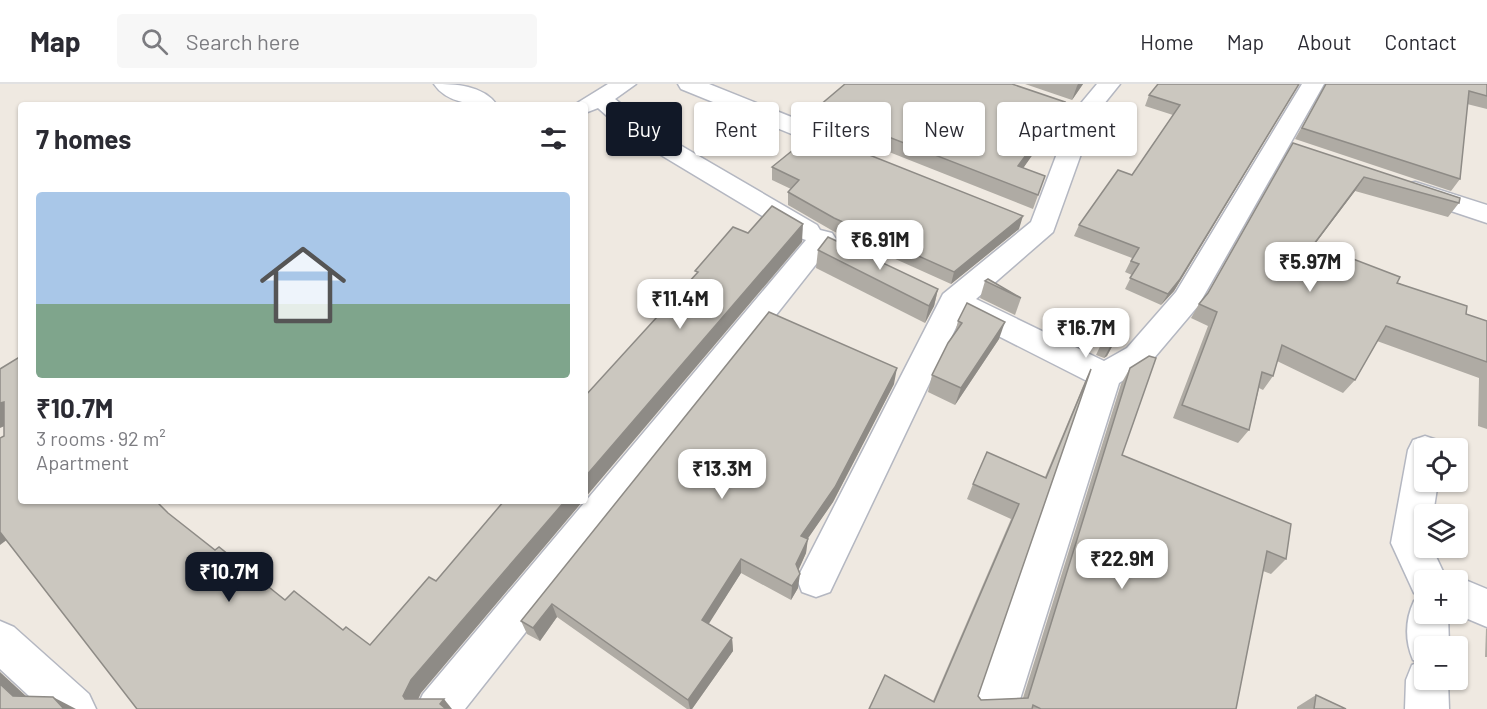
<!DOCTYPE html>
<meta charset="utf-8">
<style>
body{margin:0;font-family:Barlow,sans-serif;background:#f7f7f7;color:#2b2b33;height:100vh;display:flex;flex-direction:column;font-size:22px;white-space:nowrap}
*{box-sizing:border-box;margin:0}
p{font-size:20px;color:#7c7c81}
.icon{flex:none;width:33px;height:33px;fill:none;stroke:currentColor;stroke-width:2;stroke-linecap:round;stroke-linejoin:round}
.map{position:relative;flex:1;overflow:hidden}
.panel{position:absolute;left:18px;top:18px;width:570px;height:402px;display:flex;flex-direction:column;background:#fff;border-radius:6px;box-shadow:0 2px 4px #0004}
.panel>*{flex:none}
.hud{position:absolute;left:606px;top:18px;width:570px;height:54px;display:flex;gap:12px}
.controls{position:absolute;left:1414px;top:354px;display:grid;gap:12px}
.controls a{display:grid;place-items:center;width:54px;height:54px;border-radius:6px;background:#fff;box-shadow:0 2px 4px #0004;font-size:30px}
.price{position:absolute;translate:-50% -51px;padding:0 14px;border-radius:12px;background:#fff;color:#222;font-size:20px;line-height:39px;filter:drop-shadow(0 2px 3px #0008)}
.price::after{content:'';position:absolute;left:50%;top:36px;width:18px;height:14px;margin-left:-9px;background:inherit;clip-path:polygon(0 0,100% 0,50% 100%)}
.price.selected{background:#111827;color:#fff}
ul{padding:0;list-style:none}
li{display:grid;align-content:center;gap:12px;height:318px;padding:0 18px}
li+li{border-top:2px solid #e1e1e2}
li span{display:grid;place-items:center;height:186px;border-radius:6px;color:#555}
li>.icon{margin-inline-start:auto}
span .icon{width:108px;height:108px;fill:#fffc;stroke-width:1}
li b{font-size:26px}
h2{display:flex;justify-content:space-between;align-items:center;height:72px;padding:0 18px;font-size:26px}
.pill{padding:0 21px;border-radius:6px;background:#fff;box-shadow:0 2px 4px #0004;font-size:21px;line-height:54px}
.pill.selected{background:#111827;color:#fff}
header{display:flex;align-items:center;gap:36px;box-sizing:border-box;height:84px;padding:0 30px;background:#fff;border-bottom:2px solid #e1e1e2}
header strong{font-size:28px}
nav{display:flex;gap:33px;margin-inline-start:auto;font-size:21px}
.search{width:420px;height:54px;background:#f7f7f7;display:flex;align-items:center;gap:15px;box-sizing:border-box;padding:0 21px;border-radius:6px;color:#7c7c81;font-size:22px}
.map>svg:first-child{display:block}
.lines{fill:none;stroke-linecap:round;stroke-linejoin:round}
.street-casing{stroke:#b4b7c1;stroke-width:3}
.street{fill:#fff;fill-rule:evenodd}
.wall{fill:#afaba4}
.shaded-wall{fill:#8e8b86}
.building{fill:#cbc7bf;stroke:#8e8b86;stroke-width:1.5}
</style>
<header>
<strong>Map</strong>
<div class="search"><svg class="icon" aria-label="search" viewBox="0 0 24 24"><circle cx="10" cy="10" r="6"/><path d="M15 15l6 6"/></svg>Search here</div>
<nav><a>Home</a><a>Map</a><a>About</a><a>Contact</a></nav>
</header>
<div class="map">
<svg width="1487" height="625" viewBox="0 0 1487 625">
<rect width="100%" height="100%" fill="#efe9e1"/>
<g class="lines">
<defs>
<g id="street">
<path d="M434,0C455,0 483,1 497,21C475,21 447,20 434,0Z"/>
<polygon points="608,0 636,0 615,15 649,43 817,141 820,146 832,149 836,155 465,625 416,625 423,610 806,156 797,153 631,53 598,24 585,29 585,21 574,21"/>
<polygon points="678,0 709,0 864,62 868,67 864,72 855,75 846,72 681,5"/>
<polygon points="1097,0 1120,0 1095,31 1053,148 976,215 1104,277 1127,264 1176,208 1302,0 1324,0 1198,222 1149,280 1119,299 1017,625 973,625 1087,297 961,233 830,508 816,513 802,508 797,495 943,210 1031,138 1072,30"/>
<polygon points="1415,98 1487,121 1487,139 1406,112 1402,106 1406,100"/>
<path d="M1425,352L1437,356L1442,364H1425V398H1438L1433,430H1425V464H1432L1447,496H1425V530H1448L1449,562H1425V596H1448L1449,625H1405L1406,596L1412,581L1419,578L1413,576C1405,557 1405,536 1414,517L1424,513L1414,509L1391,459L1408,366L1413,356Z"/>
<polygon points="1458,493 1487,505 1487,543 1456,530 1458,496 1448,496"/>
<polygon points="0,537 14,543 89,610 96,625 43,625 0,585"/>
</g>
</defs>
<use href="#street" class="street-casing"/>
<use href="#street" class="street"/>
</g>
<g class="wall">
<polygon points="1025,0 1083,0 1072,16"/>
<polygon points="1299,0 1174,207 1161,221 1125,205 1132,191 1125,188 1132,174 1074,152 1079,141 1132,91 1173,31 1145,22 1149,11"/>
<polygon points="1326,0 1487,0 1487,25 1467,20 1460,95 1451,107 1295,55"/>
<polygon points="1065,18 1060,32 1023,84 1045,92 1033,125 831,45 831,41 818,36 819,22"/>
<polygon points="1293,59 1459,119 1448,133 1355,107 1315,160 1466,230 1487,237 1487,345 1478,342 1479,294 1377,257 1355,296 1343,309 1277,277 1273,292 1263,306 1259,304 1249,346 1238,359 1173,334 1208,242 1191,234 1199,220 1207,211"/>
<polygon points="772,83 1019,145 951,200 833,147 788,121 788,108 791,105 772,96"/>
<polygon points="818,166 938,205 934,222 925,239 816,184"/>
<polygon points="985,197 1021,214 1015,231 980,214"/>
<polygon points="958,237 999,255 955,321 928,308 932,291 955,249"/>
<polygon points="1106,250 1116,255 1107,272 1104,274 1096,271"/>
<polygon points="1130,284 1122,371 1286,475 1271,490 1263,487 1236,625 869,625 933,617 1011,435 967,415 973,400 1045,393 1083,302 1091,285 978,612 981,616 1023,614 1121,300"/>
<polygon points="894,300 833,418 807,455 806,469 798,486 798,504 791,516 741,489 708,540 732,554 733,567 692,625 687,625 557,533 540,557 527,550 521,537"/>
<polygon points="1487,544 1487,573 1485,573 1486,545"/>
<polygon points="1316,611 1346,625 1297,625 1297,623"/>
</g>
<g class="shaded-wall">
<polygon points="1078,0 1083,0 1072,16 1077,2"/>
<polygon points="1299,0 1174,207 1161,221 1168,210"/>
<polygon points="1065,18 1060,32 1014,97 1018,82"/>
<polygon points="1364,93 1355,107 1304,174 1314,160"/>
<polygon points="1023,132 1019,145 951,200 954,188"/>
<polygon points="803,140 802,158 585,414 585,393"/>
<polygon points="938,205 934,222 925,239 929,222"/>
<polygon points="1005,238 999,255 955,321 961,304"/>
<polygon points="1116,255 1107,272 1104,274 1113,257"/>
<polygon points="897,284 894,300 833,418 800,466 801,452"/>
<polygon points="4,318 21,335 0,344 0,319"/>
<polygon points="565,417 583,417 421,609 414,624 403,612 411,596"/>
<polygon points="0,443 12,452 0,461"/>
<polygon points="808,455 806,469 795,494 796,480"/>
<polygon points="741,475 741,489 703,549 702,536"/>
<polygon points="800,490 798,504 791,516 792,502"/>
<polygon points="552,520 557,533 540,557 533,544"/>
<polygon points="732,554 733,567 692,625 690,625 688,616"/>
<polygon points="0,588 40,625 13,612 0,600"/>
<polygon points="53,613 76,625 64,625"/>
<polygon points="444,615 452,625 444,625 440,620"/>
</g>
<g class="building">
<polygon points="845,0 1012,0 1065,18 1018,82 1045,92 1038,111 832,31 836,28 819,22"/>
<polygon points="1158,0 1299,0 1180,195 1168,210 1130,194 1139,180 1131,177 1139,164 1079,141 1118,86 1132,91 1180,21 1149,11"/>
<polygon points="1326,0 1487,0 1487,12 1469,7 1460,95 1302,44"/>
<polygon points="814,49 1023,132 954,188 834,134 788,108 799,96 772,83"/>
<polygon points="1293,59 1460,114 1459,119 1364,93 1314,160 1400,193 1397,199 1467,222 1466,230 1487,237 1487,278 1386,242 1355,296 1282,261 1273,292 1262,288 1249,346 1182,321 1217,228 1199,220 1208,209"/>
<polygon points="772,122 803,140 585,393 585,312 698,188 695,187 733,143 748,149"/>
<polygon points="828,153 938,205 929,222 818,166"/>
<polygon points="988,195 1021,214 985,197"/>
<polygon points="967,219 1005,238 961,304 932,291 948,259 962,239 958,237"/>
<polygon points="769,228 897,284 835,403 801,452 808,455 796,480 800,490 792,502 741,475 702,536 732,554 688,616 552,520 533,544 521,537"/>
<polygon points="1106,250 1116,255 1113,257 1104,253"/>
<polygon points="21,272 21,417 156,417 168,429 215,466 219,463 285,516 294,507 343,546 346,543 370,561 429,493 436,497 504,417 565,417 411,596 403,612 405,615 444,615 440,620 446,625 137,625 0,448 0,354 4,352 4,318 0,319 0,285"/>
<polygon points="1149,272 1156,274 1122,371 1291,440 1286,475 1267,467 1236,625 1041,625 1033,621 1032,625 869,625 885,591 934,618 1019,420 973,400 987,368 1046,394 1091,285 978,612 981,616 1028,614 1130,284"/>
<polygon points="0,600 13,612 53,613 64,625 0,625"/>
<polygon points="1316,611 1346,625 1314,625"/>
</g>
</svg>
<div class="controls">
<a><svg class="icon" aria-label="locate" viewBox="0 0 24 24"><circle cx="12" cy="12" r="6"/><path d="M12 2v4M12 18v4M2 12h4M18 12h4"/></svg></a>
<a><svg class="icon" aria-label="layers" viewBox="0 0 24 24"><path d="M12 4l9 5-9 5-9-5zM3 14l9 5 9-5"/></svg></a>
<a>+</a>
<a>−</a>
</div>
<b class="price" style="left:880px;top:187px">₹6.91M</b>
<b class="price" style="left:1310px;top:209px">₹5.97M</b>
<b class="price" style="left:680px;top:246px">₹11.4M</b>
<b class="price" style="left:1086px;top:275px">₹16.7M</b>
<b class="price" style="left:722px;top:416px">₹13.3M</b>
<b class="price" style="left:1122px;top:506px">₹22.9M</b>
<b class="price selected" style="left:229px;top:519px">₹10.7M</b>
<div class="hud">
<a class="pill selected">Buy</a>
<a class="pill">Rent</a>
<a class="pill">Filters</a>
<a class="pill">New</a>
<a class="pill">Apartment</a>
</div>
<section class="panel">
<h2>7 homes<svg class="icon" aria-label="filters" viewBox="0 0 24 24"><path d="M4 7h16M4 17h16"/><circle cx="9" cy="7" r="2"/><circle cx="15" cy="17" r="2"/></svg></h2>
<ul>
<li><span style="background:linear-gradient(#a9c7e8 60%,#7fa58c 0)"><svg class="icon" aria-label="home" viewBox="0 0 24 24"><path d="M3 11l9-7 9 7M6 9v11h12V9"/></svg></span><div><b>₹10.7M</b><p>3 rooms · 92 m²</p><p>Apartment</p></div></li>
</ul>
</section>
</div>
